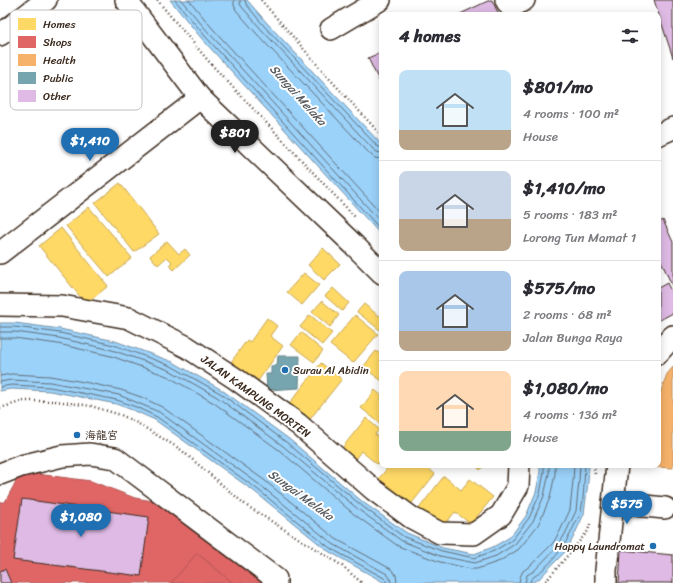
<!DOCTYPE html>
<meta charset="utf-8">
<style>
body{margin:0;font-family:Sriracha,"LXGW WenKai TC",sans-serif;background:#f2f2f3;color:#2b2b33;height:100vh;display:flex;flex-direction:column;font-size:15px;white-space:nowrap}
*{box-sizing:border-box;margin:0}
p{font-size:13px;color:#7c7c81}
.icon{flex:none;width:22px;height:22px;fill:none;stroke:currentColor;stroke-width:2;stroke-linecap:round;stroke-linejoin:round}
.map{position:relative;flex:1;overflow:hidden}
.sheet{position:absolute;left:379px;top:12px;width:282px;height:456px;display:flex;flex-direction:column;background:#fff;border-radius:8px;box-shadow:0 2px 10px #0003}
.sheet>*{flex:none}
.price{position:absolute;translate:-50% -34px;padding:0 9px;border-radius:14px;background:#1f6fb2;color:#fff;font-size:13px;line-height:26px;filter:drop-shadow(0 1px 2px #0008)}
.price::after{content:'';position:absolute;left:50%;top:24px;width:12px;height:9px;margin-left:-6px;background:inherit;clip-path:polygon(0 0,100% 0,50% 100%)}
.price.current{background:#222;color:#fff}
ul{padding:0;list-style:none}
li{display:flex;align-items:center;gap:12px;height:100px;padding:0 20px}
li+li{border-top:1px solid #e1e1e2}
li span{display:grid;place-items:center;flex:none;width:112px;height:80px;border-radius:8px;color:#555}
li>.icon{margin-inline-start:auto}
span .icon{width:48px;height:48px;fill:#fffc;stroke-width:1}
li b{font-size:17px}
h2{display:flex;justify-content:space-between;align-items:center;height:48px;padding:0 20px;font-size:17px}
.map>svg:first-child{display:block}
.water{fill:#9bd2fa;stroke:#758fa2}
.homes{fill:#ffd966;stroke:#c4a450}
.shops{fill:#e06666;stroke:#ae5450}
.health{fill:#f6b26b;stroke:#be8954}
.public{fill:#76a5af;stroke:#648084}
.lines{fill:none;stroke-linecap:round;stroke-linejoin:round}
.shore{stroke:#616d76;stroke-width:1}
.building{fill:#debae4;stroke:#3b2a1e}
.minor-casing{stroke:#3b2a1e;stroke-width:24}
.path{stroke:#3b2a1e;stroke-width:2.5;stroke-dasharray:1 3;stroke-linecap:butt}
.minor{stroke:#fff;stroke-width:21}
.poi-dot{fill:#1f6fb2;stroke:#fff;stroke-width:1.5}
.labels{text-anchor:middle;stroke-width:4;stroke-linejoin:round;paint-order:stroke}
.poi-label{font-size:11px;fill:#3b2a1e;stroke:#fff;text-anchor:start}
.street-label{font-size:11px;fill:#3b2a1e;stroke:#fff}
.water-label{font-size:12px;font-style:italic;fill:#585c60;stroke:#fff}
.key{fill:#fff;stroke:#c4bfbc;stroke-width:1}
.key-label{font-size:11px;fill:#3b2a1e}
</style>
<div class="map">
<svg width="673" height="583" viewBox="0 0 673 583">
<rect width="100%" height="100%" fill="#fff"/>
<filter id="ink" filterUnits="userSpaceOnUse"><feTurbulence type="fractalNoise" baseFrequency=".025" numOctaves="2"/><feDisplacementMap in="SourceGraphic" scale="8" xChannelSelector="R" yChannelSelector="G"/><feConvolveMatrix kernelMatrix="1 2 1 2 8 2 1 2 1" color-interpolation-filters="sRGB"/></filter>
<g filter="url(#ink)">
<g class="water">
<polygon points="170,0 247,0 267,23 382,145 382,236 202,39"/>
<polygon points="0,323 15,323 60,329 115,341 173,362 222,390 289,439 364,503 407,533 443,548 474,554 493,547 510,537 526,516 536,492 540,472 540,465 589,465 588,482 584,514 573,538 565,552 554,563 539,579 531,583 385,583 328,551 255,492 155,420 135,411 116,404 81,397 50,391 11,389 0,391"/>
</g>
<g class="homes">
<polygon points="120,183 159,234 134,252 95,203"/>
<polygon points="89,207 132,258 109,277 66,226"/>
<polygon points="61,228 108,286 86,304 39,246"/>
<polygon points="167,241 179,254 185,249 190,255 174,270 169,265 172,262 167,257 158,265 150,256"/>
<polygon points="323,248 340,264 324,280 308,265"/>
<polygon points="304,273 319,285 302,305 287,292"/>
<polygon points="333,288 349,303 342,311 325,296"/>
<polygon points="322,301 339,315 330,327 312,312"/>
<polygon points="364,304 379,316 382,313 382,327 380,330 357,312"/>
<polygon points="310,315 332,333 322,345 300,327"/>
<polygon points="355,315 378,334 353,363 330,345"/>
<polygon points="267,318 277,326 270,336 283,346 253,388 226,369 247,340 250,342"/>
<polygon points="301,332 323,351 314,362 291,345"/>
<polygon points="376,351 382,355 382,381 363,367"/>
<polygon points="321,363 342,379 306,424 285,409"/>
<polygon points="375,390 382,396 381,400 382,401 382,425 361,408"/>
<polygon points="366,418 380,430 375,434 382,440 382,458 377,464 361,451 355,459 342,448"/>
<polygon points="390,465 414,465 420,469 424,465 435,474 408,508 376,482"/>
<polygon points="475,465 484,465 480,470"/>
<polygon points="444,476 461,490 470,479 493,497 471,524 455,512 441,529 417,511"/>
</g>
<g class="shops">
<polygon points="21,472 91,481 135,498 159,502 264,583 0,583 0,502 5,502"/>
<polygon points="197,553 233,583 171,583"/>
</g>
<polygon class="health" points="673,367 673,468 654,467 655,465 658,465 658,417 660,393 667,374"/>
<polygon class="public" points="278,356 300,356 299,388 267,390 266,374 271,374 271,366 277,365"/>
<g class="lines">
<g class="shore">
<polyline points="175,0 205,36 382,231"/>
<polyline points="181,0 209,33 382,223"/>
<polyline points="189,0 213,29 382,214"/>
<polyline points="234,0 234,5 236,10 256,33 370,154 375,158 382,159"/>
<polyline points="240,0 240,4 242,7 261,29 374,150 377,152 382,153"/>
<polyline points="245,0 246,4 264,26 377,146 382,148"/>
<polyline points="0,327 15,327 60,333 114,345 171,366 220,393 286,442 362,506 404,537 442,551 474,558 494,551 512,540 529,518 540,494 544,472 544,465"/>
<polyline points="0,332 15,332 59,338 112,350 169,370 217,397 283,446 359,510 402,541 440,556 475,563 496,556 515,544 533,521 544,496 549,473 549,465"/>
<polyline points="0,338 14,338 58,344 111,356 167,376 214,403 279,450 355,515 398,546 440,562 471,569 477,569 500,561 519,549 538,525 550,498 555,474 555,465"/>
<polyline points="0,376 11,374 50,376 84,382 121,390 141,397 162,407 264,480 336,539 391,569 396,575 397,583"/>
<polyline points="0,382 11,380 50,382 82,388 119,395 138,403 159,412 260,485 333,544 387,574 390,578 391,583"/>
<polyline points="0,387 11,385 50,387 81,393 117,400 136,407 157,417 257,489 330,548 384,578 386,580 386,583"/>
<polyline points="519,583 520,577 523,571 530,566 553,543 560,531 570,510 573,481 574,465"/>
<polyline points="525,583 527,575 534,571 558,546 565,534 576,511 579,481 580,465"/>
<path d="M530,583L531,579C550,566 565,547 574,526C576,522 579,517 581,512C584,498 584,479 585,465"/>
</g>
</g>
<g class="building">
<polygon points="490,0 492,0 499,15 458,15"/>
<polygon points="654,0 673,0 673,58"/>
<polygon points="382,52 382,84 381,85 368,58"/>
<polygon points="663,220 673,242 673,288 658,254 658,223"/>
<polygon points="667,283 673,295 673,313 658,321 658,288"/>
<polygon points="22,499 149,517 141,576 13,560"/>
<polygon points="621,550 673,555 673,583 619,583"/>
<polygon points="5,569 11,583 0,583 0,571"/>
</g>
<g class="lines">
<defs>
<g id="minor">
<polyline points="126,0 200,98 354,245 382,273"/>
<polyline points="506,0 509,5 515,5 524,0"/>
<polyline points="331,29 380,0"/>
<polyline points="0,35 46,0"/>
<polyline points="658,135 673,128"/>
<polyline points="0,253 200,98"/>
<polyline points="0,305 62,306 129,318 187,347 236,379 298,424 374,490 412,518 440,533 474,534 501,515 518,486 519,465"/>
<polyline points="658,353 673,336"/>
<polyline points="0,474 21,466 62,456 90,454 115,458 276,579 276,583"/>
<polyline points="613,503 665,508"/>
<polyline points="606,583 606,570 617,465"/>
</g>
</defs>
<use href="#minor" class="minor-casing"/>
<g class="path">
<polyline points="157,0 211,64 355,217"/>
<polyline points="261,0 328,77 382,136"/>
<polyline points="0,408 24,401 56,401 91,406 121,415 137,423 180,449 247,506 341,565 362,583"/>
<polyline points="594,465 595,475"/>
<polyline points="542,583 547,580 588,531 590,524"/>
</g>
<use href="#minor" class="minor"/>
</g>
</g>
<g class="poi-dot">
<circle cx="285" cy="370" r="4"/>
<circle cx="77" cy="435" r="4"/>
<circle cx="653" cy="546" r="4"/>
</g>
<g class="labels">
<g class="poi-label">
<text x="293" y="374">Surau Al Abidin</text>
<text x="85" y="439">海龍宮</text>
<text x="645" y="550" text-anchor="end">Happy Laundromat</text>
</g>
<g class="street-label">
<text transform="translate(256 396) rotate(36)" y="4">JALAN KAMPUNG MORTEN</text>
</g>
<g class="water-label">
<text transform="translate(298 95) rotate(48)" y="4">Sungai Melaka</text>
<text transform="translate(301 495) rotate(36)" y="4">Sungai Melaka</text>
</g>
</g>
<rect x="10" y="10" width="132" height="100" rx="6" class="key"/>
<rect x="18" y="18" width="18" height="12" fill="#ffd966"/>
<rect x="18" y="36" width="18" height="12" fill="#e06666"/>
<rect x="18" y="54" width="18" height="12" fill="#f6b26b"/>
<rect x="18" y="72" width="18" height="12" fill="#76a5af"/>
<rect x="18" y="90" width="18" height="12" fill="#debae4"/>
<g class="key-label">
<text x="43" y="28">Homes</text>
<text x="43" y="46">Shops</text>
<text x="43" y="64">Health</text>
<text x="43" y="82">Public</text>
<text x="43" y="100">Other</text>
</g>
</svg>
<b class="price current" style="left:235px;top:154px">$801</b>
<b class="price" style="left:90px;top:162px">$1,410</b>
<b class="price" style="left:627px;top:525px">$575</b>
<b class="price" style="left:81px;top:538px">$1,080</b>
<section class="sheet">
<h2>4 homes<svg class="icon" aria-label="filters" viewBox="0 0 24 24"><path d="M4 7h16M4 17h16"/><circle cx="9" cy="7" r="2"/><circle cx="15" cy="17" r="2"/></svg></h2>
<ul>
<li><span style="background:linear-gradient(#bfe0f5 75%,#b9a48a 0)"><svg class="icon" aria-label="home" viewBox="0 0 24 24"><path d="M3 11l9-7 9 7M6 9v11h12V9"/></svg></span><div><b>$801/mo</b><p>4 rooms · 100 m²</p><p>House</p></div></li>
<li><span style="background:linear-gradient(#c9d6e8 60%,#b9a48a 0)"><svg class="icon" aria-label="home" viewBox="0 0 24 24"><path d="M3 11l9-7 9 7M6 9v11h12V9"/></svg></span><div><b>$1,410/mo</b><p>5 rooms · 183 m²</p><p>Lorong Tun Mamat 1</p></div></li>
<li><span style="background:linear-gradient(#a9c7e8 75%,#b9a48a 0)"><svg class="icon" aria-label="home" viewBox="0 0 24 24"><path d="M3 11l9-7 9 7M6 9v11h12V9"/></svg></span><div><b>$575/mo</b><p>2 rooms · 68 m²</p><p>Jalan Bunga Raya</p></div></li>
<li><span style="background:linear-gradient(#ffd9b3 75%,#7fa58c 0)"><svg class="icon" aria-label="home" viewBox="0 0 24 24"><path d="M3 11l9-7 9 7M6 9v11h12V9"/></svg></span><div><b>$1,080/mo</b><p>4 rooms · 136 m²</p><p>House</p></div></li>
</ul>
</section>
</div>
